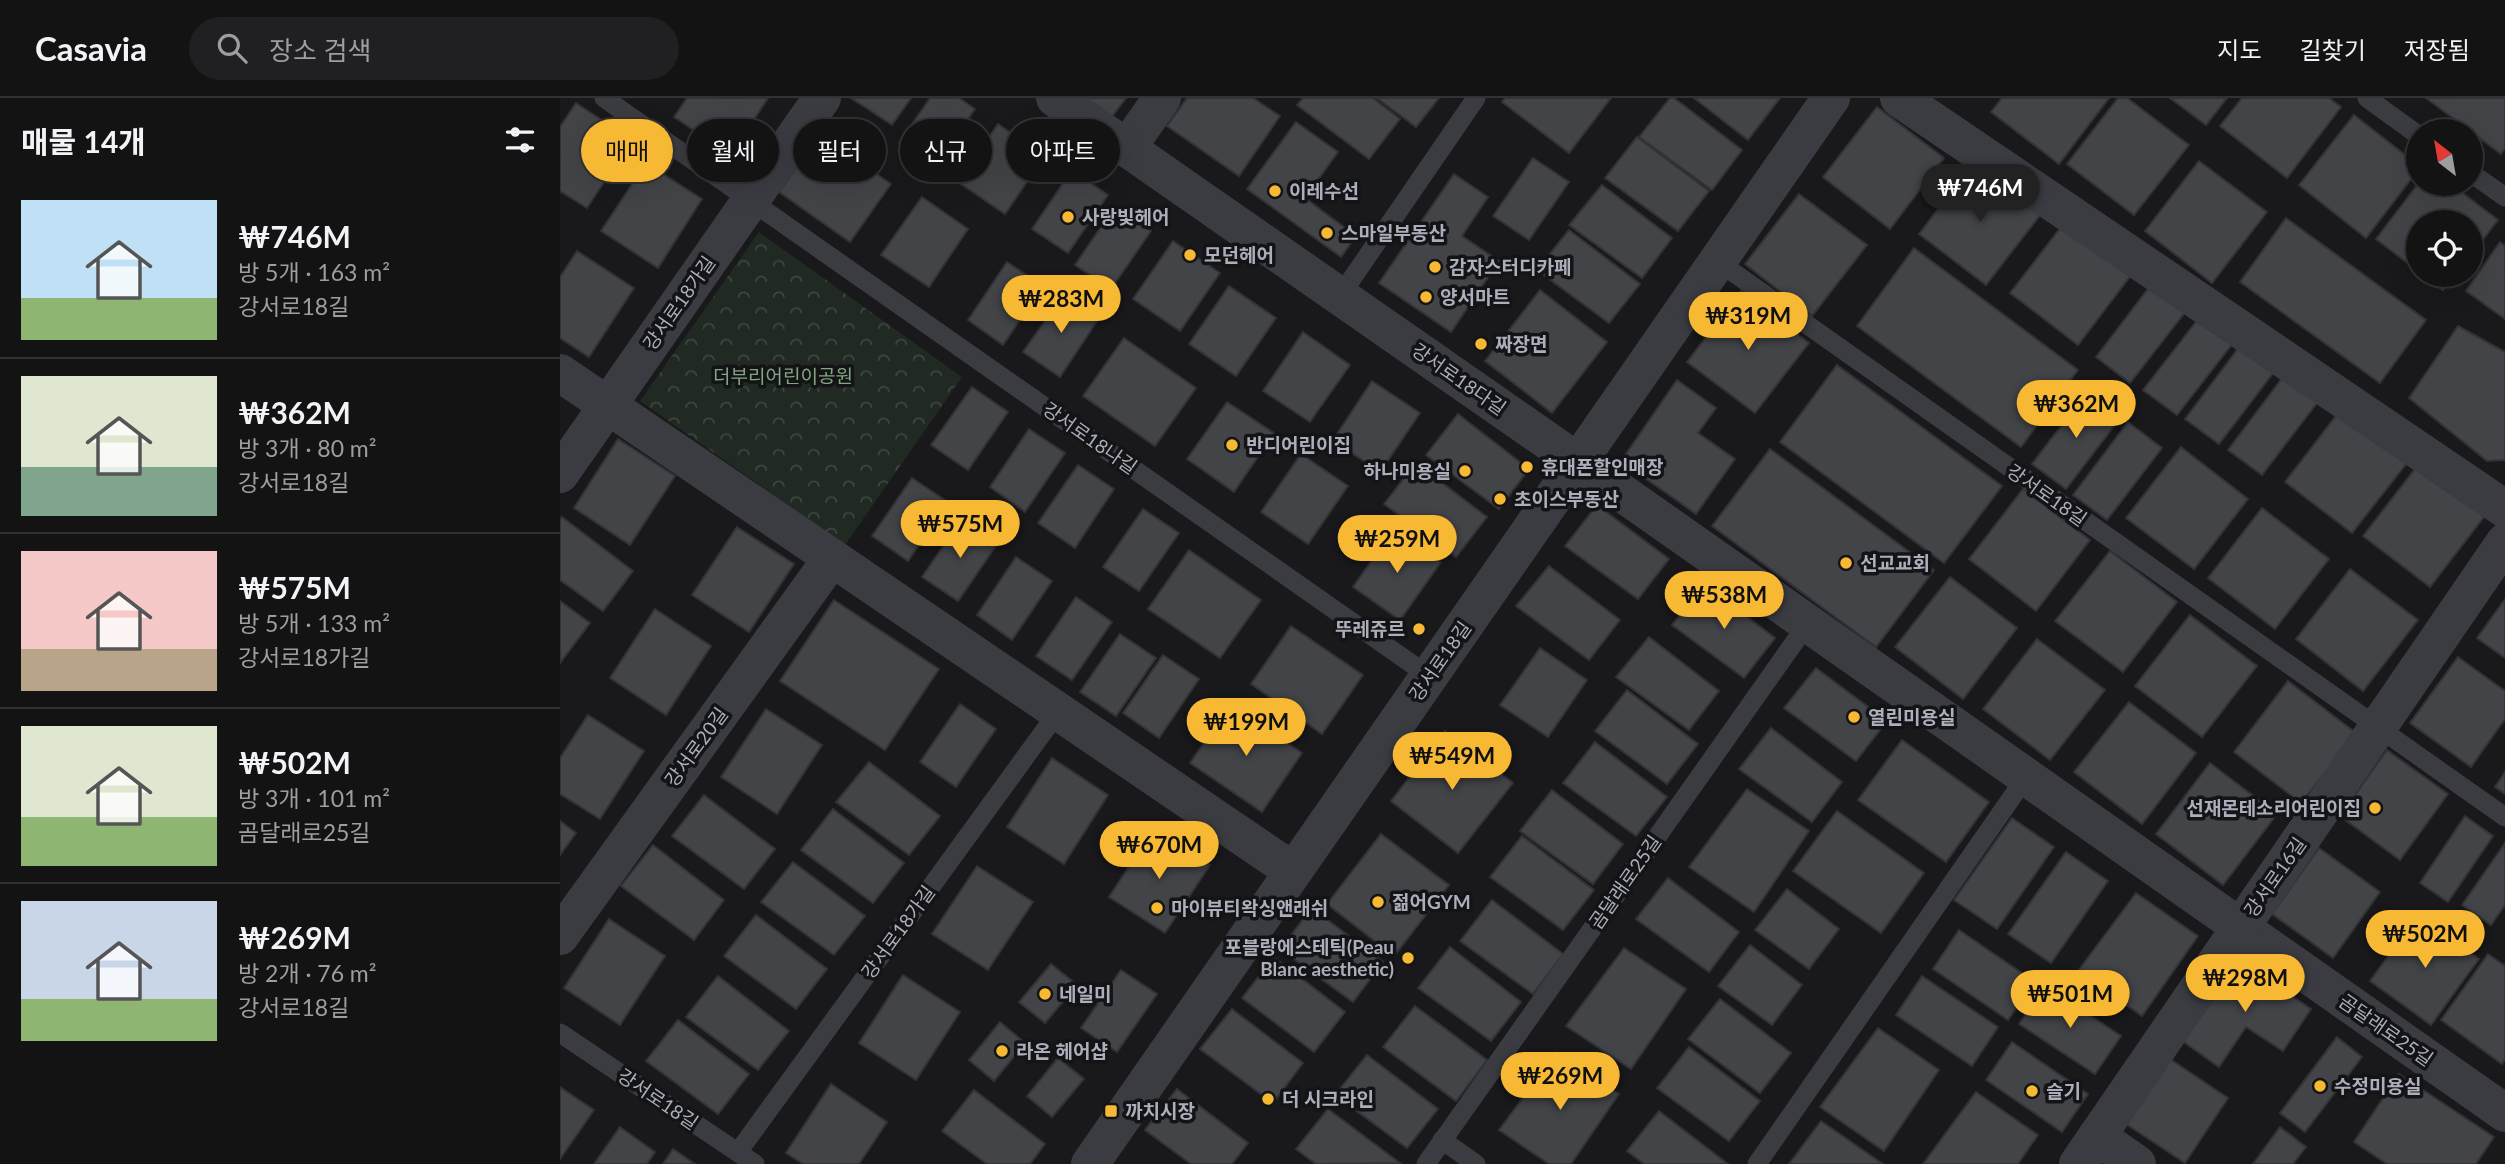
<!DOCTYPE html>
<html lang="ko">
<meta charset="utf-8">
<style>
body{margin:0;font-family:Lato,"Noto Sans KR",sans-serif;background:#202022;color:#f1f3f6;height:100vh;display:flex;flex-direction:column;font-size:26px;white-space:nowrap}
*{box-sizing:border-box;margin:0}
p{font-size:23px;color:#9d9ea0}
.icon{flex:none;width:38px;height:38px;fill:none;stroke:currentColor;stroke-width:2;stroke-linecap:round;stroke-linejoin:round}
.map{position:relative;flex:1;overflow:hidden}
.drawer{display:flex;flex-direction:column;background:#131314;width:560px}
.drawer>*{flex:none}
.hud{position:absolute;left:21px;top:21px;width:665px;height:63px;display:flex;gap:14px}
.needle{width:46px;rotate:329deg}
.controls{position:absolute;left:1846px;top:21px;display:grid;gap:14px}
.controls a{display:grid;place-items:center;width:77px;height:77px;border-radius:50%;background:#131314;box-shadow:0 7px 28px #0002,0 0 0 2px #323234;font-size:35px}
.price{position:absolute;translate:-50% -60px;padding:0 16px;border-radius:24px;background:#f7b834;color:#111;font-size:23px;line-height:46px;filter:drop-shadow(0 2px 4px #0008)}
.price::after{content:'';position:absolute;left:50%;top:42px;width:21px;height:16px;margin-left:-10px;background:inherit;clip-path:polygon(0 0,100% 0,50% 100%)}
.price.on{background:#222;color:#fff}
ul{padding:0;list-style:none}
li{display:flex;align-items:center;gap:21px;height:175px;padding:0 21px}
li+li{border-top:2px solid #323234}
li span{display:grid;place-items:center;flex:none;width:196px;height:140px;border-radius:0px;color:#555}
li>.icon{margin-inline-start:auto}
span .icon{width:84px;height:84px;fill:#fffc;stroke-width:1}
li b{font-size:30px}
h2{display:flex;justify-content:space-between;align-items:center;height:84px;padding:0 21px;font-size:30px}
.pill{padding:0 24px;border-radius:32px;background:#131314;box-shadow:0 7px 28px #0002,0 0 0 2px #323234;font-size:24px;line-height:63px}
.pill.on{background:#f7b834;color:#111}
header{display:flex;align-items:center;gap:42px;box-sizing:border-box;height:98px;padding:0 35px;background:#131314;border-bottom:2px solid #323234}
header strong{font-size:33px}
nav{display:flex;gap:38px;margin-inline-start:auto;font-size:24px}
.search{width:490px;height:63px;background:#202022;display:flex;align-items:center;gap:18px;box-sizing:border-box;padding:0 24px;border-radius:38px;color:#9d9ea0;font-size:26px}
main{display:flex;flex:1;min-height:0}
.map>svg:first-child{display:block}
.forest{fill:url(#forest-crowns)}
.building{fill:#434448;stroke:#333337;stroke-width:2}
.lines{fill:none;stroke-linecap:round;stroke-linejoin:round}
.lane{stroke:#3b3c42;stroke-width:19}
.street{stroke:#3b3c42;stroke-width:38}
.poi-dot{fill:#f7b834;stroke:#141416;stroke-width:2.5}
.labels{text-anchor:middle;stroke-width:7;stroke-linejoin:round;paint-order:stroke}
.poi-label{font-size:19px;font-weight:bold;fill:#abafbb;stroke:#141416;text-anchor:start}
.street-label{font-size:19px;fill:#abafbb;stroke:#141416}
.park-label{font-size:19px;fill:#81a684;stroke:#141416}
</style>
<header>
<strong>Casavia</strong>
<div class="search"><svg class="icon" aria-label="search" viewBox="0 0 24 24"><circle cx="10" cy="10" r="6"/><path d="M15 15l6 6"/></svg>장소 검색</div>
<nav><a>지도</a><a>길찾기</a><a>저장됨</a></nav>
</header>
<main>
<section class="drawer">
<h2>매물 14개<svg class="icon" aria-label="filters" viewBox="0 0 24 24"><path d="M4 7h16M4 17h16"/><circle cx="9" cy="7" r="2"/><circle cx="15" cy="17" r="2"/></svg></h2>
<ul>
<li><span style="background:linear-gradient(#bfe0f5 70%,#8fb573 0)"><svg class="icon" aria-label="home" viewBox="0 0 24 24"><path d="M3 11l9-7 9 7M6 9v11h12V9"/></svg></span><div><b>₩746M</b><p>방 5개 · 163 m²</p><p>강서로18길</p></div></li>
<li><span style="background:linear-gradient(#dfe7d0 65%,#7fa58c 0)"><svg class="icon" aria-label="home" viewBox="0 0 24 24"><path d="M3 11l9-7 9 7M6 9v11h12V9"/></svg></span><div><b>₩362M</b><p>방 3개 · 80 m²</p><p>강서로18길</p></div></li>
<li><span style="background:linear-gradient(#f6c9c9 70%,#b9a48a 0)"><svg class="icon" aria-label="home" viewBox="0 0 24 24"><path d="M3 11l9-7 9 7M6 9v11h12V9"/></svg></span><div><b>₩575M</b><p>방 5개 · 133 m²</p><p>강서로18가길</p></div></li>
<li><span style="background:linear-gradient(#dfe7d0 65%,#8fb573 0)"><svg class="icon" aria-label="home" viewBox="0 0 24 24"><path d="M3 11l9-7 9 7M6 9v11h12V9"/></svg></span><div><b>₩502M</b><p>방 3개 · 101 m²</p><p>곰달래로25길</p></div></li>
<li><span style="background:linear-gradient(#c9d6e8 70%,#8fb573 0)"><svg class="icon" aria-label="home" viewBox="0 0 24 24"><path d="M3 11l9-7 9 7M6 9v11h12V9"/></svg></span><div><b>₩269M</b><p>방 2개 · 76 m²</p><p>강서로18길</p></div></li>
</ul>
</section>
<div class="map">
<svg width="1945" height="1066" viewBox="0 0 1945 1066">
<defs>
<pattern id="forest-crowns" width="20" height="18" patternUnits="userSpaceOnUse" patternTransform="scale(1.75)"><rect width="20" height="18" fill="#202922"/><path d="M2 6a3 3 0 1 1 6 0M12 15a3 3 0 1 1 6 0" fill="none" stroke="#3e4640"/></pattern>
</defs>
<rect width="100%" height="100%" fill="#19191b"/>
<polygon class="forest" points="199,134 402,279 285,447 80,303"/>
<g class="building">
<polygon points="127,0 208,0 171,57 114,19"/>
<polygon points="291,0 351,0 332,27"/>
<polygon points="370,0 399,0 415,11 375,69 339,45"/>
<polygon points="517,0 566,0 548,24"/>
<polygon points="627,0 693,0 720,18 679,78 607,28"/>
<polygon points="743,0 813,0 840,21 809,61 737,7"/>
<polygon points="817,0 879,0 856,29"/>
<polygon points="945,0 1051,0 1009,55 942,4"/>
<polygon points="1110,0 1114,0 1182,52 1152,92 1079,39"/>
<polygon points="1134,0 1220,0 1188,42"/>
<polygon points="1442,0 1549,0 1499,66 1431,14"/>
<polygon points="1558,0 1567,0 1629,47 1574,117 1507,66"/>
<polygon points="1610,0 1667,0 1646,27"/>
<polygon points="1682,0 1769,0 1781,9 1727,80 1660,28"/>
<polygon points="1866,0 1945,0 1945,50 1941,56"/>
<polygon points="16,5 72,42 27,110 0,93 0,29"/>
<polygon points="1317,9 1384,60 1330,131 1263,79"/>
<polygon points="1794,17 1858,67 1858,72 1806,140 1739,87"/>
<polygon points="736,24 778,54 745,100 796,138 781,159 687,91"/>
<polygon points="438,26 485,58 445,116 398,84"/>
<polygon points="260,36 331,86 290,144 219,94"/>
<polygon points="1077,39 1149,93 1118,133 1045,80"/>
<polygon points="973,60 1009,84 969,142 933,118"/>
<polygon points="1639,63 1707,114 1652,185 1585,133"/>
<polygon points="86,65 142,101 98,170 41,133"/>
<polygon points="1413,65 1481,116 1426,187 1359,136"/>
<polygon points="512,72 548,97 508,155 472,131"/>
<polygon points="894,76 928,99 902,138 939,163 891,234 819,185"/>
<polygon points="1858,86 1891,86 1938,122 1911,157 1911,124 1858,124 1858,173 1816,141"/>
<polygon points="1042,87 1112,140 1082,180 1009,127"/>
<polygon points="1239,96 1307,147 1252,218 1185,166"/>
<polygon points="362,99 408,131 369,189 321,157"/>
<polygon points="555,108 591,133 551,191 515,167"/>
<polygon points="1726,120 1866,222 1820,285 1680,184"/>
<polygon points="1505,124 1572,176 1518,247 1450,195"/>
<polygon points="1009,132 1080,186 1049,225 977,172"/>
<polygon points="613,143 660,175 620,233 573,201"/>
<polygon points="1940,144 1945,148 1945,221 1906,193"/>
<polygon points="1354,150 1518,272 1461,349 1297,228"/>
<polygon points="17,153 74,190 29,259 0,240 0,179"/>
<polygon points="447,164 483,188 443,247 408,222"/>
<polygon points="1863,177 1895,177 1883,192"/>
<polygon points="1591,187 1626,213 1570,285 1536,259"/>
<polygon points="669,188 716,220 676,278 629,246"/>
<polygon points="980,192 1047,244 992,315 925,263"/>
<polygon points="1181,193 1249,245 1195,315 1127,264"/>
<polygon points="504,196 539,220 500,279 463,254"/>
<polygon points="1639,220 1673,245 1617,317 1583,292"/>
<polygon points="1898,228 1945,254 1945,362 1927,363 1849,300"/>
<polygon points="743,234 790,267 750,324 703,293"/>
<polygon points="564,240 636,290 595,348 523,298"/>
<polygon points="1680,248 1714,274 1659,346 1625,321"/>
<polygon points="1277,267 1442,388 1384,465 1220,344"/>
<polygon points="1723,279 1757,305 1702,377 1668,352"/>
<polygon points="1117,282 1156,310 1138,335 1175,361 1136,416 1061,363"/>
<polygon points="812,283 860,315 820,374 773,342"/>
<polygon points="412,289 448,314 408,372 371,347"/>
<polygon points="1527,294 1561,319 1506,391 1472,366"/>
<polygon points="667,304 714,335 674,394 627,361"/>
<polygon points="1779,314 1847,365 1792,435 1725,384"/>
<polygon points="898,316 969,371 939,411 866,357"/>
<polygon points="1568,324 1602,350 1547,422 1513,397"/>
<polygon points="469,331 505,355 465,414 430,389"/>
<polygon points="58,341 115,378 70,447 14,410"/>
<polygon points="1621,349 1688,401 1634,471 1566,420"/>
<polygon points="1210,351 1374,472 1316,549 1152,428"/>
<polygon points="741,356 788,388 748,446 701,414"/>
<polygon points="856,365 927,419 896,459 824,406"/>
<polygon points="518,367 554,391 515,450 478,425"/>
<polygon points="1858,367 1924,419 1870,489 1803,438"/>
<polygon points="352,380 388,404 348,463 312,438"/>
<polygon points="1463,391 1530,442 1476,513 1409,461"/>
<polygon points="1037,407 1109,461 1078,501 1005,448"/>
<polygon points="1702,410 1769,461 1715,531 1648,480"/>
<polygon points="583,411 619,435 579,493 543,469"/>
<polygon points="2,419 73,473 43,513 0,482 0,422"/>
<polygon points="402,421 438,445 398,503 362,479"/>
<polygon points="177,429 234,466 189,534 132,497"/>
<polygon points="833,432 881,464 840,522 793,489"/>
<polygon points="629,452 701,502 660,560 588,511"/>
<polygon points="1550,453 1617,504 1563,574 1495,523"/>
<polygon points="456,459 492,483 452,542 417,517"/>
<polygon points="989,468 1060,522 1029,562 956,508"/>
<polygon points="1790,471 1858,522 1803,593 1736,541"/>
<polygon points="1390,479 1457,530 1403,601 1335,549"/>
<polygon points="1144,486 1215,540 1184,580 1112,527"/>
<polygon points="516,499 552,524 512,582 476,558"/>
<polygon points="1945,501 1945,560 1917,540"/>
<polygon points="274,502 379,571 325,652 220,583"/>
<polygon points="0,503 30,525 0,565"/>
<polygon points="95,511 151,548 106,617 50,580"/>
<polygon points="1630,517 1697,568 1642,639 1575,588"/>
<polygon points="731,528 803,577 762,636 691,586"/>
<polygon points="560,536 596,560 556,618 520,594"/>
<polygon points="1089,539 1159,593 1129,632 1056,579"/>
<polygon points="1477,541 1545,592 1490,662 1423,611"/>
<polygon points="980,550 1027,582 988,639 940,607"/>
<polygon points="603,557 639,581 599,640 563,615"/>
<polygon points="1898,559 1945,593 1945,621 1911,669 1850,625"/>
<polygon points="1256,570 1327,623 1296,663 1224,610"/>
<polygon points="1728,583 1796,635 1741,705 1674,654"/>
<polygon points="1067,592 1138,646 1107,686 1035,633"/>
<polygon points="1569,604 1636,655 1582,726 1514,674"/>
<polygon points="400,606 436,631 396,689 360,664"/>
<polygon points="671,606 742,655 702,714 630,665"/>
<polygon points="206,611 262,647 217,716 161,679"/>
<polygon points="28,617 84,653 40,721 0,696 0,660"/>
<polygon points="1211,630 1282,684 1252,724 1179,671"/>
<polygon points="885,633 953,685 898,755 831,703"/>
<polygon points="1342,642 1429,704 1386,764 1298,702"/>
<polygon points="1035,644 1107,699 1076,738 1003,685"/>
<polygon points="1827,652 1888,696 1840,762 1780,718"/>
<polygon points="492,660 548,697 504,766 447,729"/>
<polygon points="309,664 380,718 349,757 276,704"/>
<polygon points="1650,665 1717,716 1663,787 1596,736"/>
<polygon points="1945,674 1945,696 1935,689"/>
<polygon points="1187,691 1249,733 1194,814 1129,769"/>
<polygon points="992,692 1063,746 1033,786 960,733"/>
<polygon points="144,697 215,751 184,791 112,738"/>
<polygon points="273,711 344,765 313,805 241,752"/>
<polygon points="1277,713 1364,775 1321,835 1233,773"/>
<polygon points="1905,718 1933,738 1888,804 1860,785"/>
<polygon points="1452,720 1494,749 1437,831 1394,802"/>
<polygon points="0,723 16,735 0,757"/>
<polygon points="594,730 650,767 605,835 549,799"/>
<polygon points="821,736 889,787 834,858 767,806"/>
<polygon points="962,738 1034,792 1003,832 930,779"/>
<polygon points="1945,745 1945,807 1931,827 1902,807"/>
<polygon points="93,747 164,802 134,842 61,788"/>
<polygon points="1759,750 1820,794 1773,860 1712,816"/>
<polygon points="1506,754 1548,783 1491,865 1448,836"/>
<polygon points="233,764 305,818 274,857 201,804"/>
<polygon points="417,768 473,804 428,872 372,836"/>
<polygon points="1108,780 1179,834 1149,874 1076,821"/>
<polygon points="1227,791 1279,831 1249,871 1195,832"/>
<polygon points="1576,795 1638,838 1582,918 1518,873"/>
<polygon points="932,802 1003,856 973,896 900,843"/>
<polygon points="752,810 823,864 793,904 720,851"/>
<polygon points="196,817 267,871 236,911 164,858"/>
<polygon points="1858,817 1919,861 1871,927 1810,883"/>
<polygon points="49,821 105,858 60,927 4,890"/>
<polygon points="1399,832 1475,884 1448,922 1373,871"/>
<polygon points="1190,847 1242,887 1212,927 1158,888"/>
<polygon points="890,849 961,904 931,943 858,890"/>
<polygon points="1064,850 1126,891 1071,971 1006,928"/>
<polygon points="1928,856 1945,868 1945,961 1942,966 1881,922"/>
<polygon points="714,859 785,914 754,954 682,900"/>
<polygon points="1677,860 1751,911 1723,953 1686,929 1659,969 1621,942"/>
<polygon points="491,866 517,887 485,925 459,904"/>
<polygon points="561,872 597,896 557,954 521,930"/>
<polygon points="343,877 400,914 356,982 299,945"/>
<polygon points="158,878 229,933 198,972 126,919"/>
<polygon points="1362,878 1438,929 1412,968 1336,917"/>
<polygon points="1485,887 1561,938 1535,976 1459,926"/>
<polygon points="1160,901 1231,955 1200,995 1128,941"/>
<polygon points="855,908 927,962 896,1003 823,949"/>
<polygon points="672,911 743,965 713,1005 640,951"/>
<polygon points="118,922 189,976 158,1016 86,963"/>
<polygon points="440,924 465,945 434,983 409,962"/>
<polygon points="1318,930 1379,972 1324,1053 1260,1009"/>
<polygon points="1777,939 1802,959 1745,1034 1720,1015"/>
<polygon points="1452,944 1528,996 1502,1034 1426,982"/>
<polygon points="1129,949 1200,1003 1169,1043 1097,990"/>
<polygon points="997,954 1059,996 1011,1066 989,1066 939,1032"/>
<polygon points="807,957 878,1011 847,1050 775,997"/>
<polygon points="498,960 524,981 492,1019 467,998"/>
<polygon points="1610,961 1668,1000 1625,1065 1566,1026"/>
<polygon points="1839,976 1934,1039 1916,1066 1827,1066 1794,1044"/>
<polygon points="271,986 327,1024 299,1066 243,1066 226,1055"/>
<polygon points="0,989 34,1012 0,1061"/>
<polygon points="617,991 688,1045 672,1066 631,1066 585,1032"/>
<polygon points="414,992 485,1046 470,1066 427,1066 382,1033"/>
<polygon points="1416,994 1478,1037 1458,1066 1363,1066"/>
<polygon points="768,1011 840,1065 756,1066 736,1051"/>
<polygon points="1099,1013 1168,1066 1084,1066 1067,1053"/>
<polygon points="1261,1023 1323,1066 1229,1066"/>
<polygon points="60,1029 95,1054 87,1066 34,1066"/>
<polygon points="1720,1029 1746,1049 1733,1066 1693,1066"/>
<polygon points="113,1051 135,1066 103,1066"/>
</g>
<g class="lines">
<g class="lane">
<polyline points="44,0 869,578"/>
<polyline points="1807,0 1858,37"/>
<polyline points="1911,75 1945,99"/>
<polyline points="1157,163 1945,719"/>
<polyline points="780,198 916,0"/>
<polyline points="0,935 195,1066"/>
<polyline points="882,1042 916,1066"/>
<polyline points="178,1054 498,614"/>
<polyline points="866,1066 1248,525"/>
<polyline points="1197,1066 1466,679"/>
</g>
<g class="street">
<polyline points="495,0 1018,364 1945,1015"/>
<polyline points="1339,0 1945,411"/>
<polyline points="567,50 602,0"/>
<polyline points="0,275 733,773"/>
<polyline points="0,376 262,0"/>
<polyline points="0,838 272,460"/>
<polyline points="1537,1038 1577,1066"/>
<polyline points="530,1066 1271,0"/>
<polyline points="1518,1066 1945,444"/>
</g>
</g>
<g class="poi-dot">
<circle cx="715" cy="93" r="7"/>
<circle cx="508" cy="119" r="7"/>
<circle cx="767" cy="135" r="7"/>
<circle cx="630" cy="157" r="7"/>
<circle cx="875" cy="169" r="7"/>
<circle cx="866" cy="199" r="7"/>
<circle cx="921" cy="246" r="7"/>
<circle cx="672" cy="347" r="7"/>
<circle cx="967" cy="369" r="7"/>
<circle cx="905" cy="373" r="7"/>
<circle cx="940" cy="401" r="7"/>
<circle cx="1286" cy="465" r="7"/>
<circle cx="859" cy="531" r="7"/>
<circle cx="1294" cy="619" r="7"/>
<circle cx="1815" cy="710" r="7"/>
<circle cx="818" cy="804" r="7"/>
<circle cx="597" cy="810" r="7"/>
<circle cx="848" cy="860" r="7"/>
<circle cx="485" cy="896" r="7"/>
<circle cx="442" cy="953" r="7"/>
<circle cx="1760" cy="988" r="7"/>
<circle cx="1472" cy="993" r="7"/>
<circle cx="708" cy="1001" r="7"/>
<rect x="544" y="1006" width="14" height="14" rx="3.5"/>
</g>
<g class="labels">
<g class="poi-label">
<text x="729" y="100">이레수선</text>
<text x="522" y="126">사랑빛헤어</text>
<text x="781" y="142">스마일부동산</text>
<text x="644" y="164">모던헤어</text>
<text x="889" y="176">감자스터디카페</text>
<text x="880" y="206">양서마트</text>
<text x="935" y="253">짜장면</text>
<text x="686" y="354">반디어린이집</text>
<text x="981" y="376">휴대폰할인매장</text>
<text x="891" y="380" text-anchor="end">하나미용실</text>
<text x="954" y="408">초이스부동산</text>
<text x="1300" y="472">선교교회</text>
<text x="845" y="538" text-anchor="end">뚜레쥬르</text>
<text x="1308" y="626">열린미용실</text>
<text x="1801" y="717" text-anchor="end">선재몬테소리어린이집</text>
<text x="832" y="811">젊어GYM</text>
<text x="611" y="817">마이뷰티왁싱앤래쉬</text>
<text x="834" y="856" text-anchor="end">포블랑에스테틱(Peau<tspan x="834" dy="22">Blanc aesthetic)</tspan></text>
<text x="499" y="903">네일미</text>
<text x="456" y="960">라온 헤어샵</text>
<text x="1774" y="995">수정미용실</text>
<text x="1486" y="1000">슬기</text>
<text x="722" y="1008">더 시크라인</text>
<text x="565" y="1020">까치시장</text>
</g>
<g class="street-label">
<text transform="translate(119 205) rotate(-55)" y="7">강서로18가길</text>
<text transform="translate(899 281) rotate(35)" y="7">강서로18다길</text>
<text transform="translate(530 340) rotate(35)" y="7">강서로18나길</text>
<text transform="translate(1487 397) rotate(35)" y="7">강서로18길</text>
<text transform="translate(880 563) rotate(-55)" y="7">강서로18길</text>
<text transform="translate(136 649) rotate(-54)" y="7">강서로20길</text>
<text transform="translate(1715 779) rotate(-55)" y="7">강서로16길</text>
<text transform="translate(1065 784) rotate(-55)" y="7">곰달래로25길</text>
<text transform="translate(338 834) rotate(-54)" y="7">강서로18가길</text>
<text transform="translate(1826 932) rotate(35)" y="7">곰달래로25길</text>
<text transform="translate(98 1001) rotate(34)" y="7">강서로18길</text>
</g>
<g class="park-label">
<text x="223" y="285">더부리어린이공원</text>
</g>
</g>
</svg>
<div class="controls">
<a><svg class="needle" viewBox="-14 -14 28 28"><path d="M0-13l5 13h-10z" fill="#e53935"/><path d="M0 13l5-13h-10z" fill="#9d9ea0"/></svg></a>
<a><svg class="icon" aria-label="locate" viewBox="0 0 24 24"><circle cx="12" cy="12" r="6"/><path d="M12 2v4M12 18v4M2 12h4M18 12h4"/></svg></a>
</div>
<b class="price on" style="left:1420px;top:126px">₩746M</b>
<b class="price" style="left:501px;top:237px">₩283M</b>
<b class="price" style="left:1188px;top:254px">₩319M</b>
<b class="price" style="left:1516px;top:342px">₩362M</b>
<b class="price" style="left:400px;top:462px">₩575M</b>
<b class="price" style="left:837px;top:477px">₩259M</b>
<b class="price" style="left:1164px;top:533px">₩538M</b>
<b class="price" style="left:686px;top:660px">₩199M</b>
<b class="price" style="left:892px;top:694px">₩549M</b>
<b class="price" style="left:599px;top:783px">₩670M</b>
<b class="price" style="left:1865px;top:872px">₩502M</b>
<b class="price" style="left:1685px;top:916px">₩298M</b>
<b class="price" style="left:1510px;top:932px">₩501M</b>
<b class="price" style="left:1000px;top:1014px">₩269M</b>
<div class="hud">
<a class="pill on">매매</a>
<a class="pill">월세</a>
<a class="pill">필터</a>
<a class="pill">신규</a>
<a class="pill">아파트</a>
</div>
</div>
</main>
